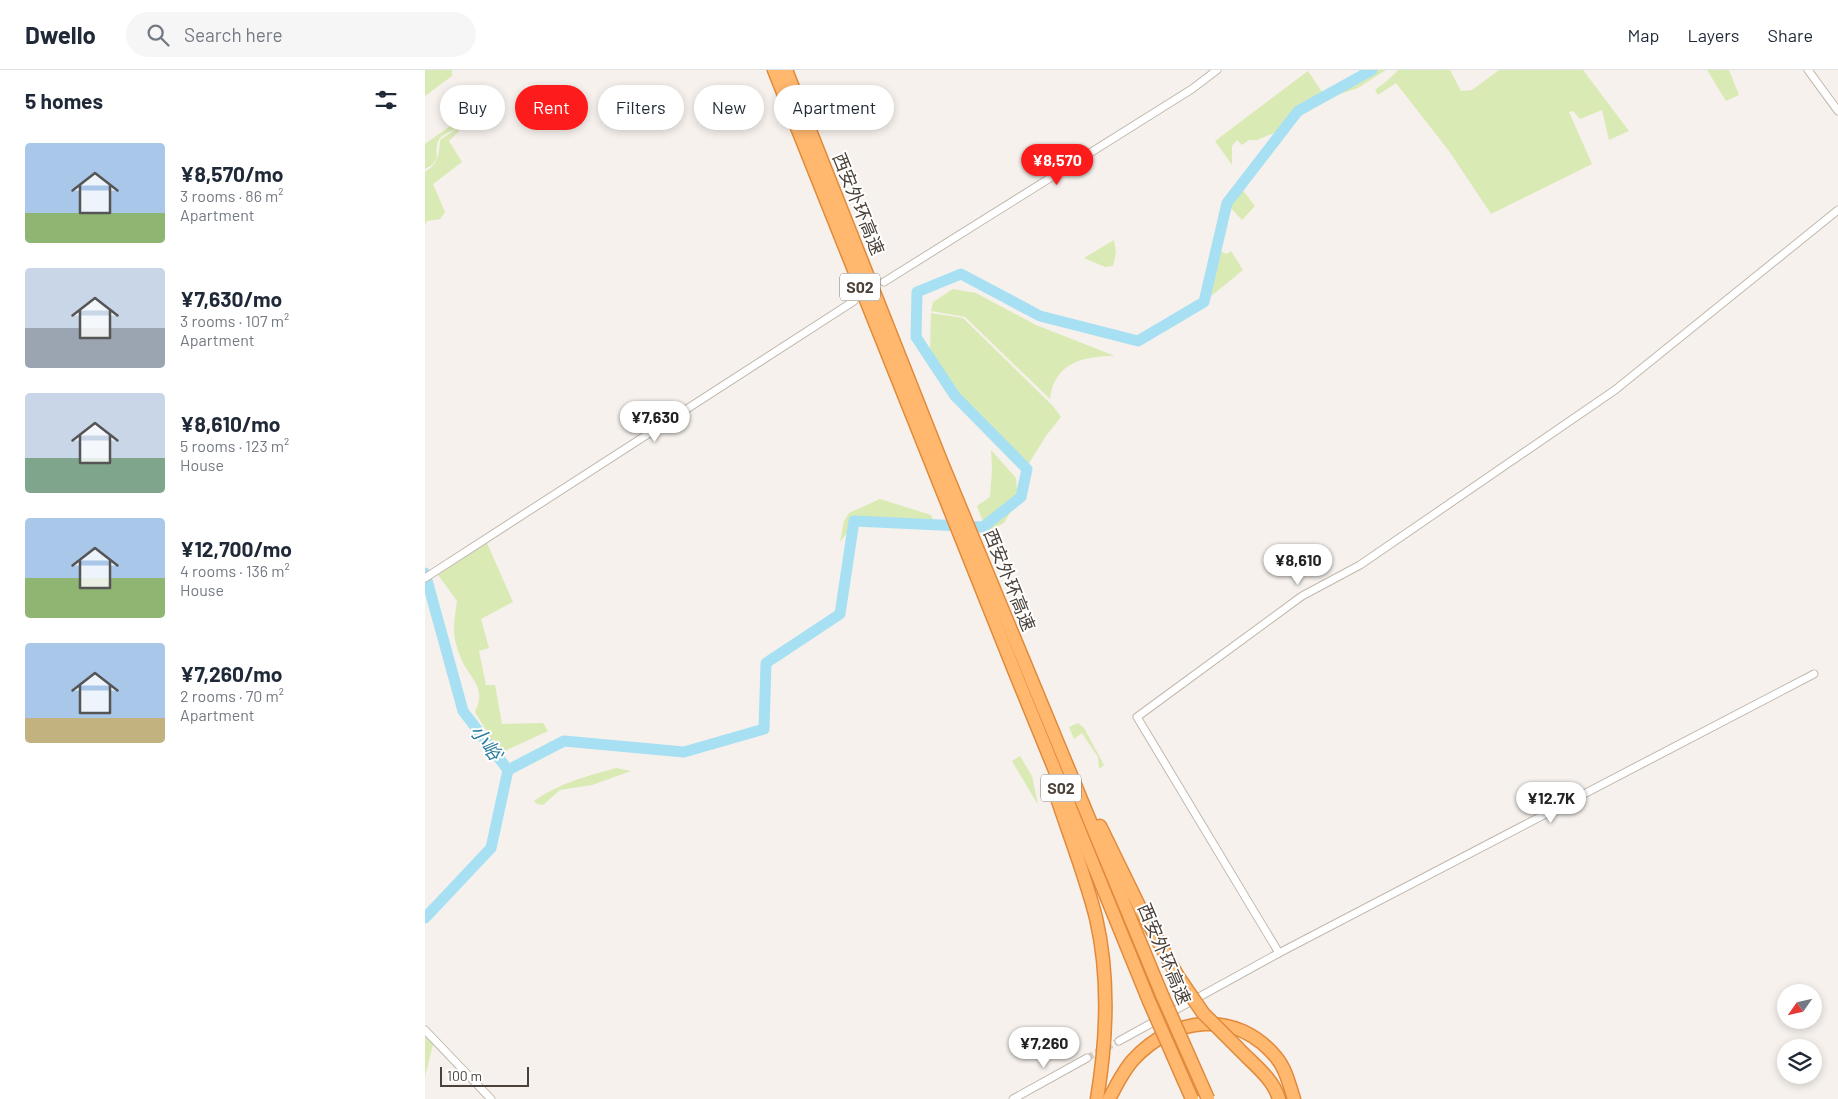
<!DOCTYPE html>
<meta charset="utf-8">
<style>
body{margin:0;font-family:Barlow,"Noto Sans SC",sans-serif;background:#f6f6f7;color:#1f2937;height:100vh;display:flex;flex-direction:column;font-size:19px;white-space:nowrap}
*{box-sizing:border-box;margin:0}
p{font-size:16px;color:#747a83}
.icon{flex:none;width:28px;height:28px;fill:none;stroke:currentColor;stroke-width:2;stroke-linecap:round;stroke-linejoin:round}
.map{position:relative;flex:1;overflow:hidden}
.details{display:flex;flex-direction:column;background:#fff;width:425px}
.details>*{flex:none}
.top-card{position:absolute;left:15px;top:15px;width:475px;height:45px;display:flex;gap:10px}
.needle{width:32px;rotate:236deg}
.fabs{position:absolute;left:1352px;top:914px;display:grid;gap:10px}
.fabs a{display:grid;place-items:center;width:45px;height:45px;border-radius:50%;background:#fff;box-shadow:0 2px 8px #0003;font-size:25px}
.scale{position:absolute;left:15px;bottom:12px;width:89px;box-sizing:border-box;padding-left:5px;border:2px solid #4b4139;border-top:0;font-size:14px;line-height:18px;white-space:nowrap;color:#4b4139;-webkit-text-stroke:4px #fff;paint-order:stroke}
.price{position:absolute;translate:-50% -42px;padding:0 11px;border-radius:18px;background:#fff;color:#222;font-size:16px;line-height:32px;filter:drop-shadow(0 1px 2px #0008)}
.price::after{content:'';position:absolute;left:50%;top:30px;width:15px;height:11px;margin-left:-8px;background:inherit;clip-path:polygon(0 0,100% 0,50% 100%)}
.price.active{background:#fe1b1c;color:#fff}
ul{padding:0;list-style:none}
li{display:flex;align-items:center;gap:15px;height:125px;padding:0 25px}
li span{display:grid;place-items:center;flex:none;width:140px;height:100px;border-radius:5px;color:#555}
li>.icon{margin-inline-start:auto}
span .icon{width:60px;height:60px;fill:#fffc;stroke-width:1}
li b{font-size:21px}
h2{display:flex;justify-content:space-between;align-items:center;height:60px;padding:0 25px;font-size:21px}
.tag{padding:0 18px;border-radius:22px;background:#fff;box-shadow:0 2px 8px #0003;font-size:18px;line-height:45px}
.tag.active{background:#fe1b1c;color:#fff}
header{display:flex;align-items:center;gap:30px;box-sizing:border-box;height:70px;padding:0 25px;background:#fff;border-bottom:1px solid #e0e1e3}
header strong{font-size:24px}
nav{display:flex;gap:28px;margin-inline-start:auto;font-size:18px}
.search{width:350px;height:45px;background:#f6f6f7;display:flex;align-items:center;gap:12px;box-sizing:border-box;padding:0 18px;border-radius:28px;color:#747a83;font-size:19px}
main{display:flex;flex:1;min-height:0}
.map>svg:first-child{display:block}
.green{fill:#daeab4}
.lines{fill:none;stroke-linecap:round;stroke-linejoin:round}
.river{stroke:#a8e0f3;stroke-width:11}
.street-tunnel{stroke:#d4cec8;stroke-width:7;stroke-dasharray:7 3.5;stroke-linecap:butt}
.street-casing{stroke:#c2b8ae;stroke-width:9}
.highway-casing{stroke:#e18a3b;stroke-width:15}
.street{stroke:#fff;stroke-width:7}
.highway{stroke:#ffb86e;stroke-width:12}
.highway-bridge-casing{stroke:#e18a3b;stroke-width:15;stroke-linecap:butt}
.highway-bridge{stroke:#ffb86e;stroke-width:12}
.labels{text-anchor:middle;stroke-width:4;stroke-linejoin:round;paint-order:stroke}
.shield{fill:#fff;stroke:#817a74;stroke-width:1}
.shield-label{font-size:16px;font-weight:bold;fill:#4b4139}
.street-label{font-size:18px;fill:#4b4139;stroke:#fff}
.water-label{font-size:19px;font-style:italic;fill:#287b99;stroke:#fff}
</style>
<header>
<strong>Dwello</strong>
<div class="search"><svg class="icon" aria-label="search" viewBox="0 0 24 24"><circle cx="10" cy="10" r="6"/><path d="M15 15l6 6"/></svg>Search here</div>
<nav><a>Map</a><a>Layers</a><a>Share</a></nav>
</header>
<main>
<section class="details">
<h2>5 homes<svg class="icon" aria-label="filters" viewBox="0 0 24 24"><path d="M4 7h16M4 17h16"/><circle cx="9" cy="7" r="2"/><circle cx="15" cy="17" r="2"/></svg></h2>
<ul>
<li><span style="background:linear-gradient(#a9c7e8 70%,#8fb573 0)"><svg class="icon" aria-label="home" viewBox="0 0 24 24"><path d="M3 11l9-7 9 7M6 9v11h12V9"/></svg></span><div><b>¥8,570/mo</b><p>3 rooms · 86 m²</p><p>Apartment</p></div></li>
<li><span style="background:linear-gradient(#c9d6e8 60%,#9aa5b1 0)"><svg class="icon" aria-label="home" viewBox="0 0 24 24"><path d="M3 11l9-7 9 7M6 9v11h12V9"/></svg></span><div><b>¥7,630/mo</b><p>3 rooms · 107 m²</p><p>Apartment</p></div></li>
<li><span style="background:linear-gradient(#c9d6e8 65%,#7fa58c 0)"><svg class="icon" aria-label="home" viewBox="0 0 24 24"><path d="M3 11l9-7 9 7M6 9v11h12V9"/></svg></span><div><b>¥8,610/mo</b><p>5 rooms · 123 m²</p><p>House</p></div></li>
<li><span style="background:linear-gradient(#a9c7e8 60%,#8fb573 0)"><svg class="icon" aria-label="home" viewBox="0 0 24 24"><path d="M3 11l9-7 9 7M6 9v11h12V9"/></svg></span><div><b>¥12,700/mo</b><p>4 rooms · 136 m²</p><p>House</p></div></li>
<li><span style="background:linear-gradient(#a9c7e8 75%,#c2b280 0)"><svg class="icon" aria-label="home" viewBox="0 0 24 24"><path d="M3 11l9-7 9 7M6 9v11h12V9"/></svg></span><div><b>¥7,260/mo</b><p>2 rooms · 70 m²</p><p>Apartment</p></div></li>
</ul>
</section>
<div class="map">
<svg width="1413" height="1029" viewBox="0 0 1413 1029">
<rect width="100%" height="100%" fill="#f6f1ec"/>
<g class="green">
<polygon points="0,0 27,0 27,6 0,26"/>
<path d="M952,0H961L933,18L877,37L849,63L832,70H824L817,75L812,70L807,76V95L790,71L883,1L897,22C914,12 935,11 952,0Z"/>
<polygon points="973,0 1025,0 1036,21 1047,20 1074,0 1158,0 1204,61 1184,70 1177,40 1155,49 1148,41 1144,42 1167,94 1066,144 1024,81 971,13 953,25 950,20 964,9"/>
<polygon points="1282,0 1304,0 1314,25 1301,31"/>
<path d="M50,38C46,43 42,49 37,53C22,68 9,60 12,88L7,95L0,99V74Z"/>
<path d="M45,50L24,71L37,92L8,114L20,142L15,149L2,151L0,155V102C13,94 14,85 15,70Z"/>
<polygon points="813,114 830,136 817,150 803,135"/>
<polygon points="689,170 691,183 688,196 680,197 659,188"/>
<polygon points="793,180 802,184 806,181 818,200 780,231"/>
<path d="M528,219L551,223L611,255L690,286C658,286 629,293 625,329L540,247L506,241L508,232Z"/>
<polygon points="506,243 538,248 628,336 636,347 621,366 599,401 574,366 510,302 505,281"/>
<polygon points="566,380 591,408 593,429 579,453 562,462 552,436 565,427 567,399"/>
<path d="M455,429L506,445L512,458C485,451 454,439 428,457C423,461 419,467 415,472L419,451L424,443Z"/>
<path d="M62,473L88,532L56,549L64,578L54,581L61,615H70L77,654L118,653L123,661L71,685L65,681L61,660L50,642C61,618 48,612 38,593C35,587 33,580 31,574C27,560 30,546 32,531L13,505Z"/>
<polygon points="653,653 659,658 679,695 674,699 673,687 657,663 649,669 644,657"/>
<polygon points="595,686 607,706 613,735 587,691"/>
<path d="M191,698L206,701L167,715L135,720L118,735L112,734L109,731C134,713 162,706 191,698Z"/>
<polygon points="0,967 8,974 0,1007"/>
</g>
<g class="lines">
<g class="river">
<polyline points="0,503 38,641 83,700 66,778 0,848"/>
<polyline points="83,700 139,671 259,682 339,659 341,593 415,544 429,451 558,457 596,427 602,399 530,326 491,267 492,222 536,204 615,246 713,271 779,232 802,133 873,41 947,0"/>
</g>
<polyline class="street-tunnel" points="662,988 694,971"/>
<defs>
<g id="street">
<polyline points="1383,0 1413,41"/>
<polyline points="459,212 767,19 792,0"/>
<polyline points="0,508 429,231"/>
<polyline points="854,883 1389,604"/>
<polyline points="0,960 66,1029"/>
<polyline points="694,971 854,883 712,647 877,526 935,495 1190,320 1413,140"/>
<polyline points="588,1029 662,988"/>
</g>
<g id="highway">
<polyline points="349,0 589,600 724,931"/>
<polyline points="361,0 516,391 737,925"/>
<path d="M632,728C645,767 661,808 671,848C685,908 682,969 672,1029"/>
<polyline points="675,756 716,840 752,905"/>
<path d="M813,978C827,993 848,1008 854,1029"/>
<path d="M684,1029C691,1016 698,1001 708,990C748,946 811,939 851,987C861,999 864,1014 869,1029"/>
</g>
</defs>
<use href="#street" class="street-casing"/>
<use href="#highway" class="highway-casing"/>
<use href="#street" class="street"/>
<use href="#highway" class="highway"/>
<defs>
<g id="highway-bridge">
<polyline points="752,905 778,943 813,978"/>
<polyline points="737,925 783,1029"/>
<polyline points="724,931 767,1029"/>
</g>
</defs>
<use href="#highway-bridge" class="highway-bridge-casing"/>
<use href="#highway-bridge" class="highway-bridge"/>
</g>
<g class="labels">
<g class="shield">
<rect x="415" y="203.5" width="40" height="27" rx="4"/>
<rect x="616" y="704.5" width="40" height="27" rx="4"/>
</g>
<g class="shield-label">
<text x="435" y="223">S02</text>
<text x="636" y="724">S02</text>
</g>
<g class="street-label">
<text transform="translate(433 134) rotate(68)" y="6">西安外环高速</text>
<text transform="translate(584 510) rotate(68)" y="6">西安外环高速</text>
<text transform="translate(739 884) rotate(67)" y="6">西安外环高速</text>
</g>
<g class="water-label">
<text transform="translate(61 672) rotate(53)" y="7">小峪</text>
</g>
</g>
</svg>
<div class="fabs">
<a><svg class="needle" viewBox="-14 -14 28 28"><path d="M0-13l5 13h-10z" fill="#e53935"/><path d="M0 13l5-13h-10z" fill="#747a83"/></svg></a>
<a><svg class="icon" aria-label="layers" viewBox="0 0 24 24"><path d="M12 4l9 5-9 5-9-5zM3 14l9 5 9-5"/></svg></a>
</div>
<div class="scale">100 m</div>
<b class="price active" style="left:632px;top:116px">¥8,570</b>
<b class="price" style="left:230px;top:373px">¥7,630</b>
<b class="price" style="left:873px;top:516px">¥8,610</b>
<b class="price" style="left:1126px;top:754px">¥12.7K</b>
<b class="price" style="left:619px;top:999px">¥7,260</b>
<div class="top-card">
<a class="tag">Buy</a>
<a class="tag active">Rent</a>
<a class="tag">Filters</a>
<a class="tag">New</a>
<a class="tag">Apartment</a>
</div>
</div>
</main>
